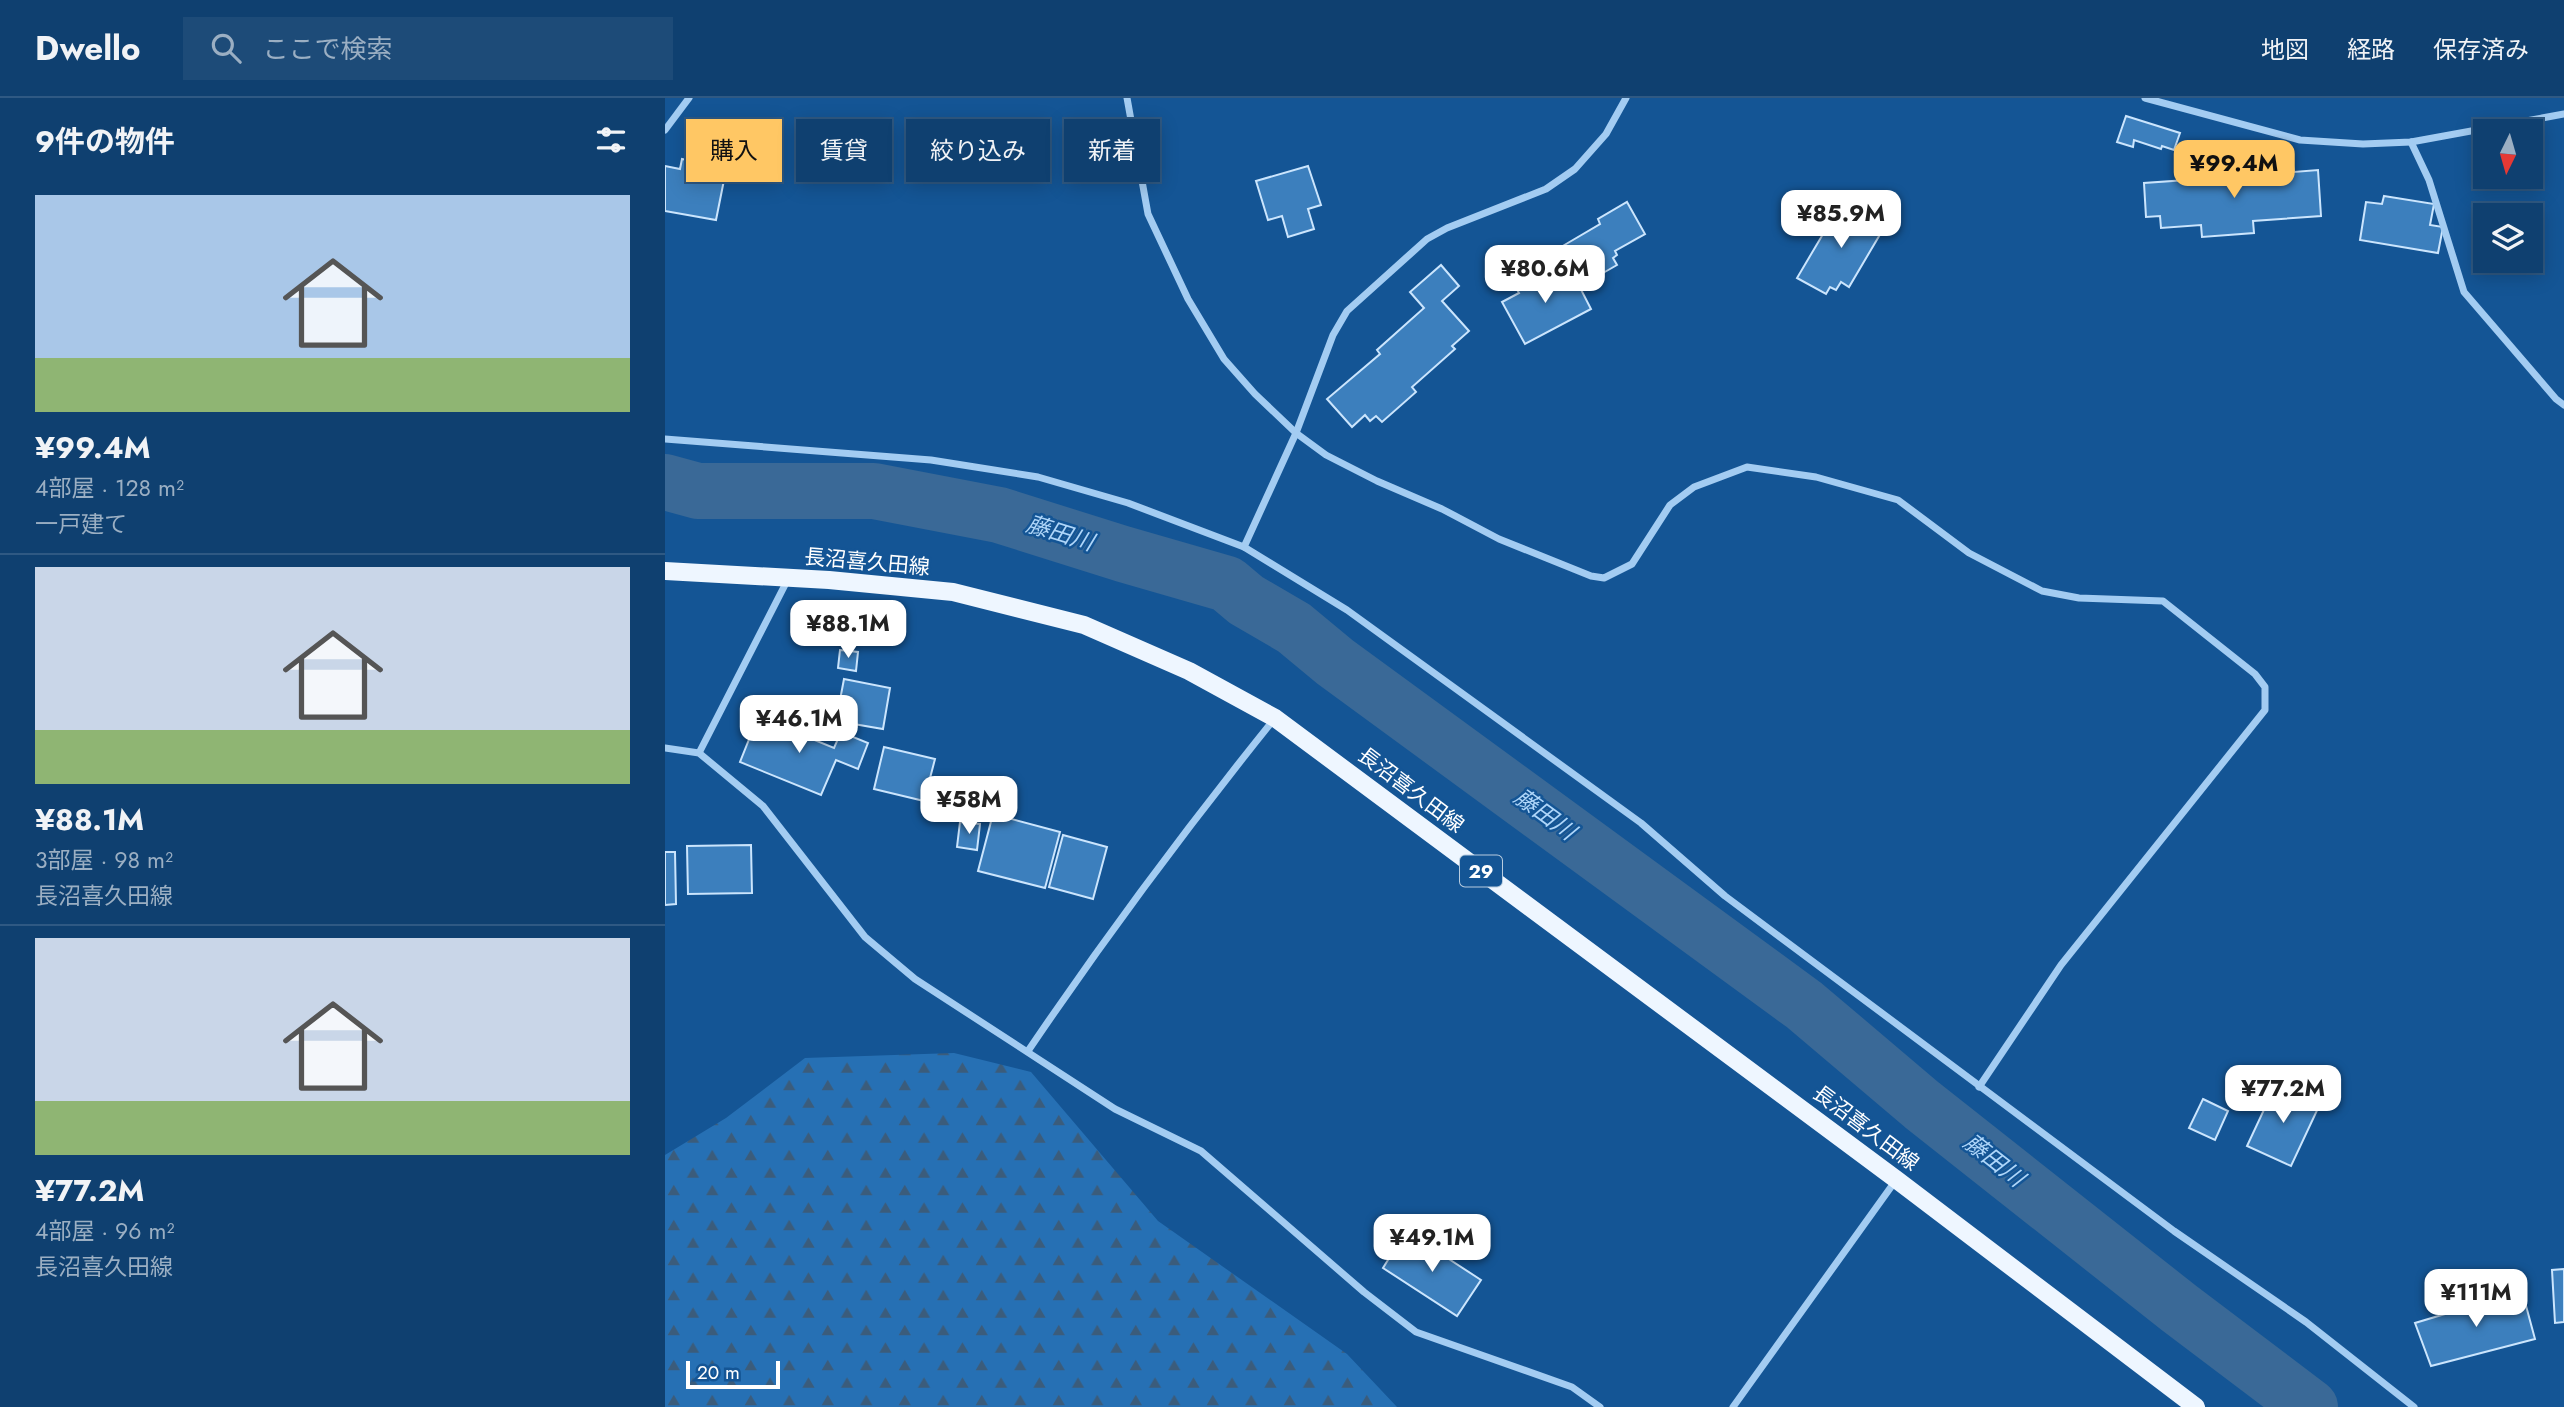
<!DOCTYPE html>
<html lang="ja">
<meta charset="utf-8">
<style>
body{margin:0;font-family:Jost,"Noto Sans JP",sans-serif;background:#1d4b78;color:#f1f3f6;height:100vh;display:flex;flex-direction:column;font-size:26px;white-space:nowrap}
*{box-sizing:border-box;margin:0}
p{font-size:23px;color:#9bafc3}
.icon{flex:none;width:38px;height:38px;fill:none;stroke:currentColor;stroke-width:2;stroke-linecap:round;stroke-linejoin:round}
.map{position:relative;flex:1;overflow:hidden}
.side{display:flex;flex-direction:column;background:#0f4070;width:665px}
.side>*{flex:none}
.guide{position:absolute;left:21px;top:21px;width:665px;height:63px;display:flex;gap:14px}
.needle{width:46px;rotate:185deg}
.fabs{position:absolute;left:1808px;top:21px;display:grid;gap:14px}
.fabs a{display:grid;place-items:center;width:70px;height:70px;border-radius:0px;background:#0f4070;box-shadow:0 4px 18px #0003,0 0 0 2px #2f5983;font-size:35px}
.scale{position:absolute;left:21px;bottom:18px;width:94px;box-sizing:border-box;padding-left:7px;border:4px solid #fff;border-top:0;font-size:19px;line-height:24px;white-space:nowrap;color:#fff;-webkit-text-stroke:5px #145595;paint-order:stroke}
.price{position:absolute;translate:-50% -60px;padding:0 16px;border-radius:14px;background:#fff;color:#222;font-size:23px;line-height:46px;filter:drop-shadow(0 2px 4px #0008)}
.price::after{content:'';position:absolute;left:50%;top:42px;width:21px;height:16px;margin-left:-10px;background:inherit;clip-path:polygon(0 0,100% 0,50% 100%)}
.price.on{background:#ffc764;color:#111}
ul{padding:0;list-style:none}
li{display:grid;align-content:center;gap:14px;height:371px;padding:0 35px}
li+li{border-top:2px solid #2f5983}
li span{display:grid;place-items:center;height:217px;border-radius:0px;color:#555}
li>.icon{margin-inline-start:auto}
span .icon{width:126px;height:126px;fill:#fffc;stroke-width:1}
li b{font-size:30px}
h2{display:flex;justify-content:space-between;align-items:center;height:84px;padding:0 35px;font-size:30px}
.chip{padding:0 24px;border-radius:0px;background:#0f4070;box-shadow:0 4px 18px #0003,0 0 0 2px #2f5983;font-size:24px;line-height:63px}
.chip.on{background:#ffc764;color:#111}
header{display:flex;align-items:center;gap:42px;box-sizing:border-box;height:98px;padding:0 35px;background:#0f4070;border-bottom:2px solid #2f5983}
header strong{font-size:33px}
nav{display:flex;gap:38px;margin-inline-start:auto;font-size:24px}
.search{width:490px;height:63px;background:#1d4b78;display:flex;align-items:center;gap:18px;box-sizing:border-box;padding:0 24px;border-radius:0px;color:#9bafc3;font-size:26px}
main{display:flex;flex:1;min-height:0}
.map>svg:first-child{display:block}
.forest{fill:url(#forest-firs)}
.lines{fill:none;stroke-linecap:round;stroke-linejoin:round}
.river{stroke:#3a6997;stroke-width:56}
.building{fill:#3c7fbd;stroke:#cbe5fd;stroke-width:2}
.street{stroke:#a3ccf2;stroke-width:7}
.primary{stroke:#eef6ff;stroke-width:18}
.labels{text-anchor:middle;stroke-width:5;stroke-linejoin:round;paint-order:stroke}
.shield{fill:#145595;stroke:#b8ccdf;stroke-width:2}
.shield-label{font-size:19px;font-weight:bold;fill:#fff}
.street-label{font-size:21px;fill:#fff;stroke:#145595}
.water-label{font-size:23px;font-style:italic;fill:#afd6f9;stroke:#145595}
</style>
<header>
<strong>Dwello</strong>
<div class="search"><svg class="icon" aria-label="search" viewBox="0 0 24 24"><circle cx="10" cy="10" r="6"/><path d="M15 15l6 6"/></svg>ここで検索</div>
<nav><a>地図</a><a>経路</a><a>保存済み</a></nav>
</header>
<main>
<section class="side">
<h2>9件の物件<svg class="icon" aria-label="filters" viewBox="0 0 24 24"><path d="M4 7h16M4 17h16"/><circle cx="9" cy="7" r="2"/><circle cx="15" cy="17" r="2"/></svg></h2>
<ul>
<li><span style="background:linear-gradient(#a9c7e8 75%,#8fb573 0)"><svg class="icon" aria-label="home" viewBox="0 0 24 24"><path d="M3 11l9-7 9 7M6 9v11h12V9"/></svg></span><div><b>¥99.4M</b><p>4部屋 · 128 m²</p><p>一戸建て</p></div></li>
<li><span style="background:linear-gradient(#c9d6e8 75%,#8fb573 0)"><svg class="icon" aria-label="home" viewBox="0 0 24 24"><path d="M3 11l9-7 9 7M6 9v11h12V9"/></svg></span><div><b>¥88.1M</b><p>3部屋 · 98 m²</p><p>長沼喜久田線</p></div></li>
<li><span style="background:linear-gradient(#c9d6e8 75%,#8fb573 0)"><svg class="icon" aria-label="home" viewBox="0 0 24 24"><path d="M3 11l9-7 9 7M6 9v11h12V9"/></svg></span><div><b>¥77.2M</b><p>4部屋 · 96 m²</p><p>長沼喜久田線</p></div></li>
</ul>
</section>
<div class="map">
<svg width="1899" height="1309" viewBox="0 0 1899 1309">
<defs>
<pattern id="forest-firs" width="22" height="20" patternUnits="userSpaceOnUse" patternTransform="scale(1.75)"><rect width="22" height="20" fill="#2670b4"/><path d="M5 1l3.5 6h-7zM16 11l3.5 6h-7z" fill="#3b5c7b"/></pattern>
</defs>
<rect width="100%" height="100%" fill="#145595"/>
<polygon class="forest" points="289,955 366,974 493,1123 682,1256 732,1309 0,1309 0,1057 61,1020 140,960"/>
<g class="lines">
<polyline class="river" points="0,384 33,393 209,393 334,417 458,456 562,486 581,502 629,530 670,564 1139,907 1257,1007 1514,1210 1645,1309"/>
</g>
<g class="building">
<polygon points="1461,18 1515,35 1509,52 1497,48 1496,51 1469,42 1468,49 1452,44"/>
<polygon points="27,56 63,62 51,122 0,113 0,68 15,71 17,61 26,63"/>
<polygon points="643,68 656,107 643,111 649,131 623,139 617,118 603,122 591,83"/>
<polygon points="1628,68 1629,74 1653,72 1656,118 1588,123 1589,135 1537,139 1536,127 1496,130 1495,118 1481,119 1479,85 1536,81 1536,75"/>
<polygon points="1719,98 1769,106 1765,127 1778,129 1773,155 1695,142 1701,104 1717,106"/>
<polygon points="962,104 980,136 950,153 952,157 948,160 952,167 917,187 896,149 935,126 933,121"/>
<polygon points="1177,104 1220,128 1184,189 1176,184 1171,192 1165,189 1161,196 1132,180"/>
<polygon points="776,167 794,188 777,203 804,233 787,248 790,251 747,289 751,294 717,324 711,318 705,323 700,317 687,329 662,301 715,256 712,252 759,210 745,194"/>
<polygon points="898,173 902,180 908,176 926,211 860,246 837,204 854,195 850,188 868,179 872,186"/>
<polygon points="175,552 193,554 191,573 173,570"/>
<polygon points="179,581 225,590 218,631 171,623"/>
<polygon points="93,619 169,650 176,634 203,645 193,671 171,662 156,697 75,664"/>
<polygon points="219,649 270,661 259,703 209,691"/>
<polygon points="328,716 395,734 380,790 313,773"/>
<polygon points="295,724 315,726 312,752 292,749"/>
<polygon points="398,737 442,749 428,801 384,789"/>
<polygon points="86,747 87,795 23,796 22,748"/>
<polygon points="0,754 10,754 11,806 0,807"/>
<polygon points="1611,986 1655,1006 1626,1068 1582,1048"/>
<polygon points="1538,1001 1563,1013 1550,1042 1524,1030"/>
<polygon points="741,1133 816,1182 792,1218 718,1170"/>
<polygon points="1899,1171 1899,1224 1890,1225 1887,1172"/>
<polygon points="1857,1193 1870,1241 1766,1268 1750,1225"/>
</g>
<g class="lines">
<g class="street">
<polyline points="462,0 483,116 523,201 559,261 590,296 631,335 661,357 712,383 777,411 834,441 926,478 939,480 967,466 1005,407 1029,389 1082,369 1151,379 1233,402 1304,455 1377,493 1414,500 1498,503 1590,576 1600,589 1600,612 1396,867 1314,989"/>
<polyline points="1480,0 1635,42 1698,46 1746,44 1899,16"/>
<polyline points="0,32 24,0"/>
<polyline points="1746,44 1764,82 1799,194 1891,301 1899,307"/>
<polyline points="0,341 266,362 373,379 463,405 579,449 682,512 976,725 1060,798 1509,1133 1641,1224 1749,1309"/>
<polyline points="579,449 631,335 668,237 682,213 762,141 782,130 881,91 910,71 941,36 961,0"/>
<polyline points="0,650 34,655 98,708 200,839 250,881 450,1011 536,1053 699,1194 751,1234 907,1289 935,1309"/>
<polyline points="34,655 123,481"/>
<path d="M363,953C441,838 523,728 610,620"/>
<polyline points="1068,1309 1231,1082"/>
</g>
<polyline class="primary" points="0,473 164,482 288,494 419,527 524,573 610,620 1232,1082 1531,1309"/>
</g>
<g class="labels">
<rect class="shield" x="795" y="757.5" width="42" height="31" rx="5"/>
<g class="shield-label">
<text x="816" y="780">29</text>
</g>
<g class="street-label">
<text transform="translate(202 464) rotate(5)" y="7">長沼喜久田線</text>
<text transform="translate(746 692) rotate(37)" y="7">長沼喜久田線</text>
<text transform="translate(1201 1030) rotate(37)" y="7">長沼喜久田線</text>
</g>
<g class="water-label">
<text transform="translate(395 435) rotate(17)" y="8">藤田川</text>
<text transform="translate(880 716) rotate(36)" y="8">藤田川</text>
<text transform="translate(1329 1062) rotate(38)" y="8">藤田川</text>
</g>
</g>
</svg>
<div class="fabs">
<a><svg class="needle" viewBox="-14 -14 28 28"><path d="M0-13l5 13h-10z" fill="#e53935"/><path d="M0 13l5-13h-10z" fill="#9bafc3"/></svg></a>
<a><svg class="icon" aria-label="layers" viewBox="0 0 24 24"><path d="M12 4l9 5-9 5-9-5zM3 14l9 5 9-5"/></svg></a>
</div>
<div class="scale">20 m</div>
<b class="price on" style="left:1569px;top:102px">¥99.4M</b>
<b class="price" style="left:1176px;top:152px">¥85.9M</b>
<b class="price" style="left:880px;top:207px">¥80.6M</b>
<b class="price" style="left:183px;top:562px">¥88.1M</b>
<b class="price" style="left:134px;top:657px">¥46.1M</b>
<b class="price" style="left:304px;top:738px">¥58M</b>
<b class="price" style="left:1618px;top:1027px">¥77.2M</b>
<b class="price" style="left:767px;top:1176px">¥49.1M</b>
<b class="price" style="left:1811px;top:1231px">¥111M</b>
<div class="guide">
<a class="chip on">購入</a>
<a class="chip">賃貸</a>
<a class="chip">絞り込み</a>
<a class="chip">新着</a>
</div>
</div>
</main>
